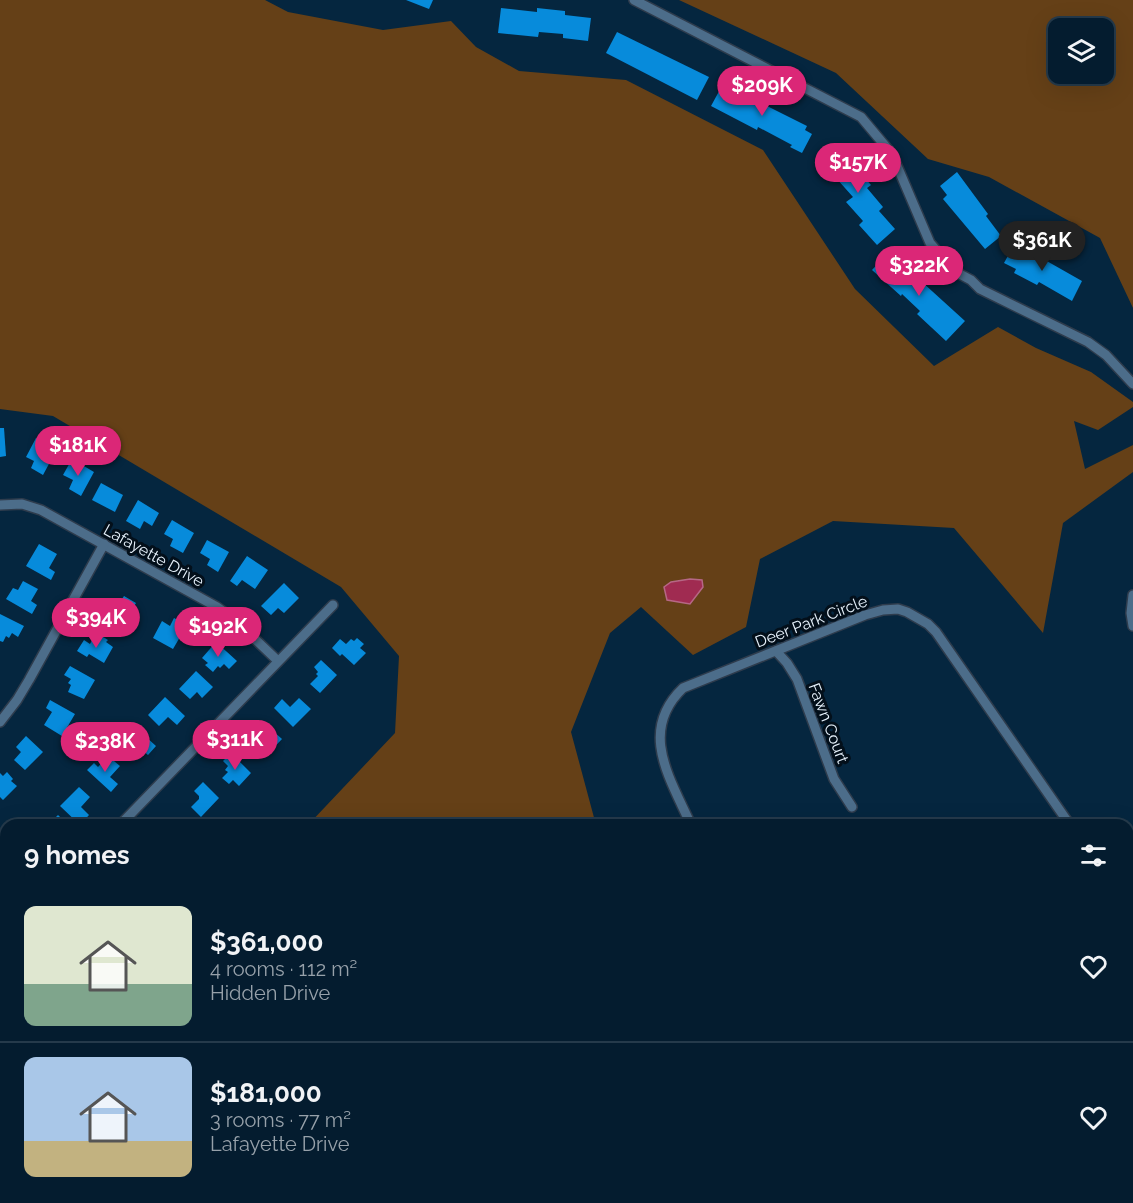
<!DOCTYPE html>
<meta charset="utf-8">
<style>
body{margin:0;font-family:Raleway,sans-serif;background:#0d2537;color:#f1f3f6;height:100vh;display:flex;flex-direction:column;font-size:22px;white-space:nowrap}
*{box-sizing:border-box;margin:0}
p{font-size:20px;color:#97a1aa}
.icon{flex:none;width:33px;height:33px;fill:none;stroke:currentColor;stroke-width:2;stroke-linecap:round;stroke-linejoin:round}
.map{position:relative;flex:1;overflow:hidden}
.side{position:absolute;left:0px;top:819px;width:1134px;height:384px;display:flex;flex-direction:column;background:#041c2f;border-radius:18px 18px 0 0;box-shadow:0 6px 24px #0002,0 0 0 2px #253a4b}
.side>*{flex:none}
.buttons{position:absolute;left:1048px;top:18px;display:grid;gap:12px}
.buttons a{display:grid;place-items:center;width:66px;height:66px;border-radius:12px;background:#041c2f;box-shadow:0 6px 24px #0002,0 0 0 2px #253a4b;font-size:30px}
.price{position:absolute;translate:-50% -51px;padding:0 14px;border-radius:21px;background:#db2777;color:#fff;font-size:20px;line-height:39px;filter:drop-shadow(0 2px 3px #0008)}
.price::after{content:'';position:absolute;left:50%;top:36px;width:18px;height:14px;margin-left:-9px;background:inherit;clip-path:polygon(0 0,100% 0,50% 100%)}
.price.selected{background:#222;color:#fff}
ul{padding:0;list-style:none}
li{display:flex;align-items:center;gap:18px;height:150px;padding:0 24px}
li+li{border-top:2px solid #253a4b}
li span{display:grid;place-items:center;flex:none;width:168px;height:120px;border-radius:12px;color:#555}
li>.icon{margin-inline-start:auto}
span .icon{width:72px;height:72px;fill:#fffc;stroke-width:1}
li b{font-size:26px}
h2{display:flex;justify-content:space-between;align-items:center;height:72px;padding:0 24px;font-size:26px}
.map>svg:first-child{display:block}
.green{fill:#654017;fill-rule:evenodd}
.water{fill:#a02b51;stroke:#b66785;stroke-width:1.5}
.building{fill:#078bdb}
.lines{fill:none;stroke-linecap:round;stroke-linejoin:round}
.minor-casing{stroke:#2e3c4d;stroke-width:12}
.secondary-casing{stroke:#2e3c4d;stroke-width:16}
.minor{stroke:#4c6d8a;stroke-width:9}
.secondary{stroke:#4c6d8a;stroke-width:14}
.labels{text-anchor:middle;stroke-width:6;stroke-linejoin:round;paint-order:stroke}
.street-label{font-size:16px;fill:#e8f3fd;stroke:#030f1a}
</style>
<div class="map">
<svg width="1133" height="1203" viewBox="0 0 1133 1203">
<rect width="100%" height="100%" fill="#05263f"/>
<g class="green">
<polygon points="0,0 265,0 288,12 383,30 451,21 476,47 519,71 626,80 763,150 855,289 934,366 998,327 1036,348 1091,372 1133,402 1133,407 1098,430 1074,421 1085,469 1133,445 1133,472 1063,523 1043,633 954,528 833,521 760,559 746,627 693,655 641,607 610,633 571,732 596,825 308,825 395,733 399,656 341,587 53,416 0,409"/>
<path d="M679,0H1133V308L1100,238L989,177L928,159L836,73ZM1104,28V74H1059V28Z"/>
<polygon points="6,1146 6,1197 648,1197 650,1203 0,1203 0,1153"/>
<polygon points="728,1197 762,1197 774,1203 731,1203"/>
</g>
<polygon class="water" points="690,579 702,580 703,587 690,604 667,600 664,587 671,582"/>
<g class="building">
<polygon points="406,0 433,0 429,9"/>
<polygon points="501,8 537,12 537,8 565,11 565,15 591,18 588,41 563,38 563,34 539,32 538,37 498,33"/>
<polygon points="617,32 709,77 697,100 606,53"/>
<polygon points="723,84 807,126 805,130 812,134 802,153 790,147 792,145 758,127 757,130 711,106"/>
<polygon points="839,143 857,163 854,166 871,185 867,188 883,207 879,211 895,229 877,245 859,225 863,221 846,202 853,197 820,160"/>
<polygon points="957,172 988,214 986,216 1001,236 985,249 943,199 947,195 940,186"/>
<polygon points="1015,243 1082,281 1072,301 1039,282 1037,285 1014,273 1016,269 1004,263"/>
<polygon points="889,252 965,321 946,341 917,314 920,311 902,294 901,296 872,270"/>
<polygon points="0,428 4,428 6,456 0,457"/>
<polygon points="36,438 57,449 43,475 31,468 34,461 26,457"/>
<polygon points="72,459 94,472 81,496 69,489 73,480 63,475"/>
<polygon points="101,483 123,495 115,512 92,500"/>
<polygon points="138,500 159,513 152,526 144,521 140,529 126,521"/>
<polygon points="172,520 194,533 183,553 170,546 173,539 164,534"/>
<polygon points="207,540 229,552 218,572 207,565 210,559 200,553"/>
<polygon points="39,544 57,554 49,568 55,572 51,580 26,566"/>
<polygon points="247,556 268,570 255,589 242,580 237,586 230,581"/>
<polygon points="23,581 38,589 31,601 37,605 32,614 6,599 13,588 18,590"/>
<polygon points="284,583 299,598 284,613 278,608 271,615 261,606"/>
<polygon points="124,596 136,603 123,626 99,612 105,601 115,607 116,604 118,605"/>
<polygon points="0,614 24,626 18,637 12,633 9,638 6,636 3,642 0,641"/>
<polygon points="174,618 187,625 173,649 153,638 162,621 170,626"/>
<polygon points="100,635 108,640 106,642 113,647 104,663 89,654 87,657 77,651 84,640 90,644 93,638 97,640"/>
<polygon points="357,638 364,644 360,648 366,653 354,665 342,654 340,656 332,648 340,639 346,644 351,639 354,641"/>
<polygon points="216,642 237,661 229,669 224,664 220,668 218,666 213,672 205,665 208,663 202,658"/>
<polygon points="321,660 337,675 320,693 310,684 318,676 316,674 318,672 314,667"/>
<polygon points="70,666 95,680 84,699 68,692 71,685 68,683 71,679 64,675"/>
<polygon points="196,671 213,687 202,698 197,692 190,699 179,689"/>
<polygon points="165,697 185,716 177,725 168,717 159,726 148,715"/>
<polygon points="299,698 311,709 293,727 274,708 282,699 290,707"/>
<polygon points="50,700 75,714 62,736 44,725 52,712 46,708"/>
<polygon points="264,723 282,739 264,758 252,747 261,737 256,732"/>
<polygon points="135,727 156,746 148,755 142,750 139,753 136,750 131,755 121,742"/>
<polygon points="26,736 43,752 25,770 14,760 21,752 16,747"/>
<polygon points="231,753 251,773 239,786 233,780 229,784 222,778 228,772 225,770 228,766 223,761"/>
<polygon points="108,756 120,766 110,777 118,784 111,792 87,770 94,763 98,767"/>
<polygon points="7,772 13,779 11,781 17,786 3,800 0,797 0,773 3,776"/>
<polygon points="203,782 219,798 201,817 191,807 199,799 199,796 194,791"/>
<polygon points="79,787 90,797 81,807 89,815 80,825 60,806"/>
<polygon points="58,815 68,825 48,825"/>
<polygon points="0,999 6,1007 6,1027 2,1031 0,1030"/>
</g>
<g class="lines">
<defs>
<g id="minor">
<polyline points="634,0 861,117 892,154 930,243 954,271 971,280 980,289 1088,342 1106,355 1133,384"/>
<polyline points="0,505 22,504 41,510 217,607 235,620 278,661"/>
<polyline points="1133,595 1131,613 1133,626"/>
<polyline points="776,651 787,663 797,679 834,779 852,807"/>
<polyline points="0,722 17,700 29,680 104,544"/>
<polyline points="120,825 333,605"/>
<path d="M691,825C670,778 638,731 683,688L865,615L883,610L898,609L907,612L928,624L936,632L1070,825"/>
<polyline points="1128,908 1133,915"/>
<polyline points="0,951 6,944"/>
<polyline points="1128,1039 1133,1037"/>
</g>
<g id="secondary">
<polyline points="1128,1166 1133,1164"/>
<polyline points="1043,1203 1057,1197"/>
</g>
</defs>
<use href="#minor" class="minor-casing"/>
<use href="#secondary" class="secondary-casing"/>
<use href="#minor" class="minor"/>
<use href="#secondary" class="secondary"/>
</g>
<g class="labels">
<g class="street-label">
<text transform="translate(154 555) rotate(29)" y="6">Lafayette Drive</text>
<text transform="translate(811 621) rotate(-21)" y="6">Deer Park Circle</text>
<text transform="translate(829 723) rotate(69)" y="6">Fawn Court</text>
</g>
</g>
</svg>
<div class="buttons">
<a><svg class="icon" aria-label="layers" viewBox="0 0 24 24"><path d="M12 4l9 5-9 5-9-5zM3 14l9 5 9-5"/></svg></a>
</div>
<b class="price" style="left:762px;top:117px">$209K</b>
<b class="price" style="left:858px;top:194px">$157K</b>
<b class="price selected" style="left:1042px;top:272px">$361K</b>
<b class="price" style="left:919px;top:297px">$322K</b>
<b class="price" style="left:78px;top:477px">$181K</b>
<b class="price" style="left:96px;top:649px">$394K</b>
<b class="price" style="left:218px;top:658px">$192K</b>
<b class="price" style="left:235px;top:771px">$311K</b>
<b class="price" style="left:105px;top:773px">$238K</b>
<section class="side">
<h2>9 homes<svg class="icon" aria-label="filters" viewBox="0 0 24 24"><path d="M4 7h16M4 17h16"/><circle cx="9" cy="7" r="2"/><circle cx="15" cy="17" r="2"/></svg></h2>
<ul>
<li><span style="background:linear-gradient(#dfe7d0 65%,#7fa58c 0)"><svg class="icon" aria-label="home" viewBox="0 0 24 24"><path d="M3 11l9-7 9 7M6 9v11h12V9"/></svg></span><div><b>$361,000</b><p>4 rooms · 112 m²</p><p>Hidden Drive</p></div><svg class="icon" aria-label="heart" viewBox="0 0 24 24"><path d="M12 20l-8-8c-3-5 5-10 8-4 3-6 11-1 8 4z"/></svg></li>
<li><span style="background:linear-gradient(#a9c7e8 70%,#c2b280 0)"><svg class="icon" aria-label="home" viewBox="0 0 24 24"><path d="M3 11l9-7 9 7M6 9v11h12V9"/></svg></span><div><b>$181,000</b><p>3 rooms · 77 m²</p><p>Lafayette Drive</p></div><svg class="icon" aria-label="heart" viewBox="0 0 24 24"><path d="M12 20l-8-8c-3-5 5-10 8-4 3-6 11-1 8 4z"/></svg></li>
</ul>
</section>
</div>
